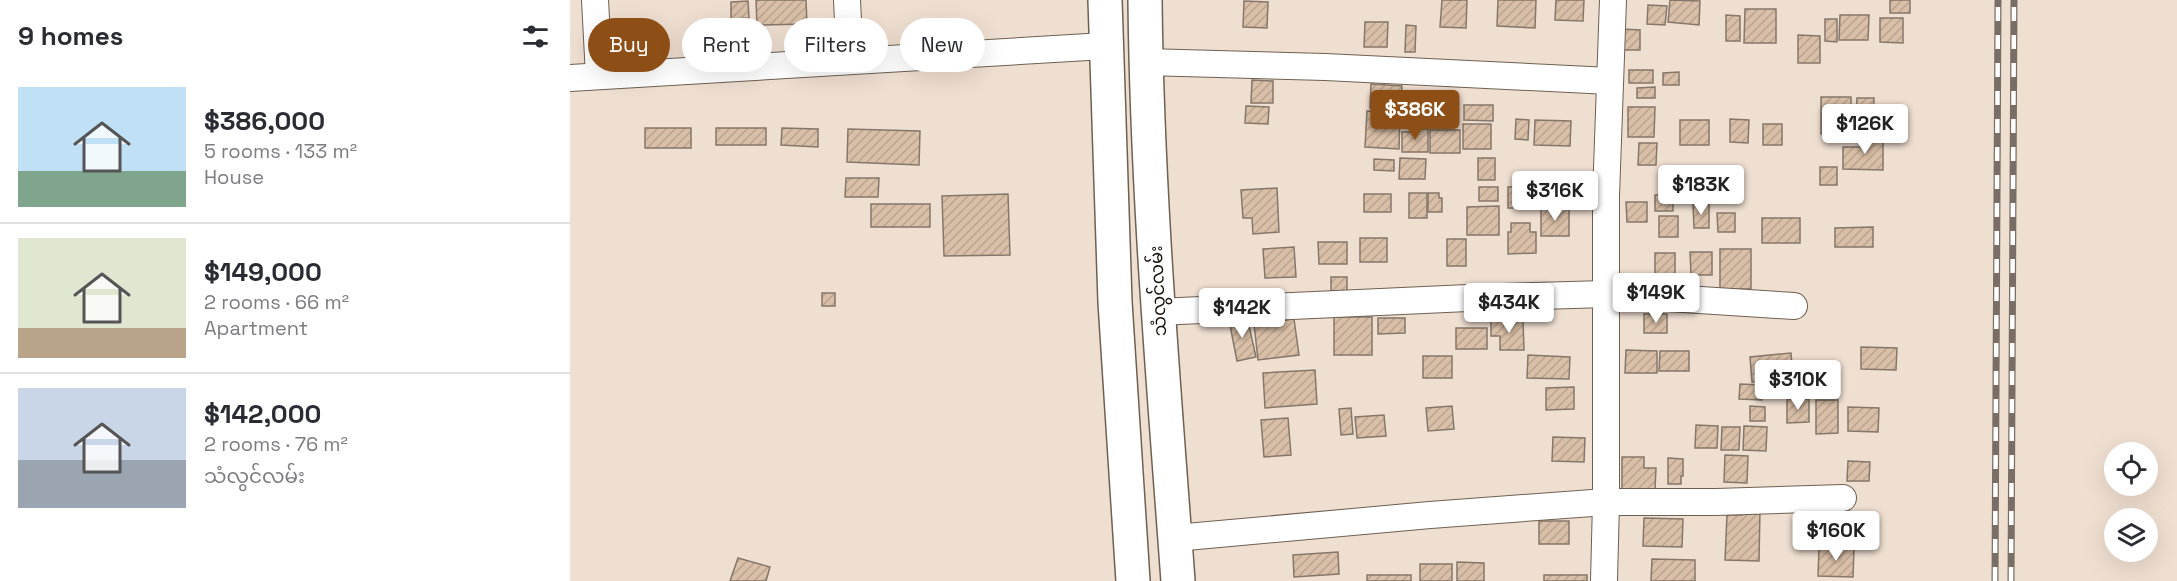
<!DOCTYPE html>
<meta charset="utf-8">
<style>
body{margin:0;font-family:"Space Grotesk","Noto Sans Myanmar",sans-serif;background:#f7f7f7;color:#2b2b33;height:100vh;display:flex;flex-direction:column;font-size:22px;white-space:nowrap}
*{box-sizing:border-box;margin:0}
p{font-size:20px;color:#7c7c81}
.icon{flex:none;width:33px;height:33px;fill:none;stroke:currentColor;stroke-width:2;stroke-linecap:round;stroke-linejoin:round}
.map{position:relative;flex:1;overflow:hidden}
.drawer{display:flex;flex-direction:column;background:#fff;width:570px}
.drawer>*{flex:none}
.guide{position:absolute;left:18px;top:18px;width:570px;height:54px;display:flex;gap:12px}
.tools{position:absolute;left:1534px;top:442px;display:grid;gap:12px}
.tools a{display:grid;place-items:center;width:54px;height:54px;border-radius:50%;background:#fff;box-shadow:0 6px 24px #0002;font-size:30px}
.price{position:absolute;translate:-50% -51px;padding:0 14px;border-radius:6px;background:#fff;color:#222;font-size:20px;line-height:39px;filter:drop-shadow(0 2px 3px #0008)}
.price::after{content:'';position:absolute;left:50%;top:36px;width:18px;height:14px;margin-left:-9px;background:inherit;clip-path:polygon(0 0,100% 0,50% 100%)}
.price.active{background:#8e4f16;color:#fff}
ul{padding:0;list-style:none}
li{display:flex;align-items:center;gap:18px;height:150px;padding:0 18px}
li+li{border-top:2px solid #e1e1e2}
li span{display:grid;place-items:center;flex:none;width:168px;height:120px;border-radius:0px;color:#555}
li>.icon{margin-inline-start:auto}
span .icon{width:72px;height:72px;fill:#fffc;stroke-width:1}
li b{font-size:26px}
h2{display:flex;justify-content:space-between;align-items:center;height:72px;padding:0 18px;font-size:26px}
.pill{padding:0 21px;border-radius:27px;background:#fff;box-shadow:0 6px 24px #0002;font-size:21px;line-height:54px}
.pill.active{background:#8e4f16;color:#fff}
main{display:flex;flex:1;min-height:0}
.map>svg:first-child{display:block}
.building{fill:url(#building-hatch);stroke:#85776a;stroke-width:1.5}
.lines{fill:none;stroke-linecap:round;stroke-linejoin:round}
.street-casing{stroke:#6e6053;stroke-width:28}
.primary-casing{stroke:#6e6053;stroke-width:36}
.street{stroke:#fff;stroke-width:26}
.primary{stroke:#fff;stroke-width:33}
.rail-casing{stroke:#786e65;stroke-width:7}
.rail{stroke:#fff;stroke-width:4.5;stroke-dasharray:14;stroke-linecap:butt}
.labels{text-anchor:middle;stroke-width:4.5;stroke-linejoin:round;paint-order:stroke}
.street-label{font-size:18px;fill:#15100b;stroke:#fff}
</style>
<main>
<section class="drawer">
<h2>9 homes<svg class="icon" aria-label="filters" viewBox="0 0 24 24"><path d="M4 7h16M4 17h16"/><circle cx="9" cy="7" r="2"/><circle cx="15" cy="17" r="2"/></svg></h2>
<ul>
<li><span style="background:linear-gradient(#bfe0f5 70%,#7fa58c 0)"><svg class="icon" aria-label="home" viewBox="0 0 24 24"><path d="M3 11l9-7 9 7M6 9v11h12V9"/></svg></span><div><b>$386,000</b><p>5 rooms · 133 m²</p><p>House</p></div></li>
<li><span style="background:linear-gradient(#dfe7d0 75%,#b9a48a 0)"><svg class="icon" aria-label="home" viewBox="0 0 24 24"><path d="M3 11l9-7 9 7M6 9v11h12V9"/></svg></span><div><b>$149,000</b><p>2 rooms · 66 m²</p><p>Apartment</p></div></li>
<li><span style="background:linear-gradient(#c9d6e8 60%,#9aa5b1 0)"><svg class="icon" aria-label="home" viewBox="0 0 24 24"><path d="M3 11l9-7 9 7M6 9v11h12V9"/></svg></span><div><b>$142,000</b><p>2 rooms · 76 m²</p><p>သံလွင်လမ်း</p></div></li>
</ul>
</section>
<div class="map">
<svg width="1607" height="581" viewBox="0 0 1607 581">
<defs>
<pattern id="building-hatch" width="6" height="6" patternUnits="userSpaceOnUse" patternTransform="scale(1.5)"><rect width="6" height="6" fill="#d9bfa7"/><path d="M-1 1l2-2M0 6l6-6M5 7l2-2" fill="none" stroke="#b9a38e"/></pattern>
</defs>
<rect width="100%" height="100%" fill="#efdfd1"/>
<g class="building">
<polygon points="186,0 236,0 237,24 187,25"/>
<polygon points="872,0 897,0 896,28 870,27"/>
<polygon points="928,0 966,0 965,28 927,26"/>
<polygon points="986,0 1014,0 1013,21 985,20"/>
<polygon points="1100,0 1130,1 1129,25 1098,22"/>
<rect x="1320" y="0" width="20" height="13"/>
<polygon points="178,1 179,18 161,19 161,2"/>
<polygon points="674,1 698,2 697,28 673,27"/>
<polygon points="1078,5 1097,6 1095,25 1077,24"/>
<polygon points="1175,9 1206,9 1206,43 1174,43"/>
<polygon points="1156,15 1170,16 1170,41 1156,41"/>
<polygon points="1270,15 1299,15 1298,40 1269,40"/>
<polygon points="1310,18 1333,18 1333,43 1310,42"/>
<polygon points="1255,19 1267,19 1267,42 1255,41"/>
<polygon points="795,22 818,22 817,47 794,47"/>
<polygon points="836,25 846,26 845,52 835,52"/>
<polygon points="1052,29 1070,30 1070,50 1052,50"/>
<polygon points="1228,35 1250,36 1250,63 1228,63"/>
<rect x="1059" y="70" width="24" height="13"/>
<polygon points="1109,72 1109,85 1093,85 1093,73"/>
<polygon points="682,80 703,81 703,103 681,103"/>
<polygon points="801,84 832,86 830,109 800,108"/>
<polygon points="1085,87 1085,98 1067,98 1067,88"/>
<polygon points="1251,97 1281,97 1281,135 1251,134"/>
<polygon points="1287,98 1304,98 1303,124 1286,124"/>
<polygon points="894,105 923,105 923,121 894,120"/>
<polygon points="676,106 699,107 698,124 675,123"/>
<polygon points="1058,107 1085,107 1084,137 1058,137"/>
<polygon points="797,111 830,112 829,149 795,147"/>
<polygon points="946,119 959,120 958,140 945,139"/>
<polygon points="1160,119 1179,120 1178,143 1160,142"/>
<polygon points="965,120 1001,121 1000,146 964,145"/>
<rect x="1110" y="120" width="29" height="25"/>
<rect x="893" y="124" width="28" height="25"/>
<rect x="1193" y="124" width="19" height="21"/>
<rect x="75" y="128" width="46" height="20"/>
<rect x="146" y="128" width="50" height="17"/>
<polygon points="212,128 248,129 248,147 211,145"/>
<polygon points="278,129 350,131 349,165 277,162"/>
<polygon points="840,129 858,129 858,152 832,152 832,132 840,132"/>
<rect x="860" y="130" width="30" height="23"/>
<polygon points="1292,136 1313,136 1313,170 1273,169 1273,147 1292,147"/>
<polygon points="1069,143 1087,143 1086,165 1068,165"/>
<polygon points="830,158 856,159 855,179 829,179"/>
<rect x="908" y="158" width="17" height="22"/>
<polygon points="804,159 824,160 824,171 804,170"/>
<rect x="1250" y="167" width="17" height="18"/>
<polygon points="276,178 309,178 308,197 275,197"/>
<polygon points="960,186 960,208 938,208 938,187"/>
<rect x="909" y="187" width="19" height="14"/>
<polygon points="707,188 709,232 683,234 682,218 673,218 671,190"/>
<rect x="839" y="193" width="18" height="25"/>
<polygon points="858,193 869,193 869,198 872,198 872,212 858,212"/>
<polygon points="438,194 440,255 374,256 372,196"/>
<rect x="794" y="194" width="27" height="18"/>
<rect x="1085" y="195" width="18" height="16"/>
<polygon points="1056,202 1077,202 1077,222 1057,222"/>
<rect x="301" y="204" width="59" height="23"/>
<polygon points="1123,204 1139,204 1139,228 1124,228"/>
<polygon points="929,206 929,235 897,235 897,207"/>
<rect x="971" y="207" width="28" height="29"/>
<polygon points="1147,213 1165,213 1165,232 1148,232"/>
<rect x="1089" y="216" width="19" height="21"/>
<rect x="1192" y="218" width="38" height="25"/>
<polygon points="941,223 960,223 960,232 966,232 966,253 938,254 938,232 941,232"/>
<polygon points="1303,227 1303,247 1265,247 1265,228"/>
<rect x="790" y="238" width="27" height="24"/>
<rect x="877" y="239" width="19" height="27"/>
<polygon points="748,242 777,242 777,264 749,264"/>
<polygon points="724,247 726,277 695,278 693,249"/>
<rect x="1150" y="249" width="31" height="40"/>
<polygon points="1120,252 1142,252 1142,275 1121,275"/>
<rect x="1085" y="253" width="20" height="25"/>
<rect x="761" y="277" width="16" height="16"/>
<rect x="252" y="293" width="13" height="13"/>
<rect x="1074" y="314" width="23" height="19"/>
<polygon points="677,317 686,357 667,361 659,320"/>
<rect x="764" y="317" width="38" height="38"/>
<polygon points="808,318 835,318 835,333 808,334"/>
<polygon points="724,319 729,355 688,360 684,324"/>
<polygon points="921,321 953,321 954,350 930,350 930,336 921,336"/>
<rect x="886" y="328" width="31" height="21"/>
<polygon points="1291,347 1327,348 1326,370 1291,369"/>
<polygon points="1056,350 1087,351 1087,373 1055,373"/>
<polygon points="1090,351 1119,351 1119,371 1089,371"/>
<polygon points="1221,353 1223,378 1182,382 1180,357"/>
<polygon points="958,355 1000,357 999,379 957,378"/>
<rect x="853" y="356" width="29" height="22"/>
<polygon points="745,370 747,404 695,408 693,373"/>
<polygon points="1170,384 1192,385 1192,400 1169,399"/>
<polygon points="1004,387 1004,409 976,410 976,388"/>
<polygon points="1217,399 1239,399 1239,422 1217,423"/>
<polygon points="1246,400 1268,400 1268,433 1246,434"/>
<polygon points="882,406 884,429 858,431 856,408"/>
<polygon points="1180,406 1195,407 1195,421 1180,421"/>
<polygon points="1278,407 1309,408 1308,432 1278,431"/>
<polygon points="781,408 783,434 771,435 769,409"/>
<polygon points="814,415 816,436 787,438 785,417"/>
<polygon points="718,418 721,455 694,457 691,420"/>
<polygon points="1126,425 1148,426 1147,448 1125,448"/>
<polygon points="1174,426 1197,427 1196,451 1173,450"/>
<polygon points="1152,427 1170,427 1169,450 1151,450"/>
<polygon points="983,437 1015,438 1014,462 982,461"/>
<polygon points="1155,455 1178,456 1177,483 1154,482"/>
<polygon points="1052,457 1074,457 1074,468 1086,468 1085,490 1052,490"/>
<polygon points="1098,458 1113,459 1113,476 1111,476 1111,484 1098,484"/>
<polygon points="1278,461 1300,462 1299,481 1277,481"/>
<polygon points="1172,510 1190,510 1189,561 1155,560 1157,515 1172,515"/>
<polygon points="1074,518 1113,519 1112,547 1073,546"/>
<rect x="969" y="521" width="30" height="23"/>
<polygon points="1249,548 1284,549 1283,577 1248,576"/>
<polygon points="768,552 769,574 724,577 723,555"/>
<polygon points="168,558 200,567 196,581 160,581"/>
<polygon points="1082,559 1125,560 1125,581 1081,581"/>
<polygon points="887,562 914,563 914,581 887,581"/>
<rect x="850" y="564" width="32" height="17"/>
<rect x="797" y="575" width="44" height="6"/>
<rect x="974" y="575" width="43" height="6"/>
</g>
<g class="lines">
<defs>
<g id="street">
<polyline points="25,0 29,76"/>
<polyline points="277,0 280,61"/>
<polyline points="575,62 755,67 1040,81"/>
<polyline points="0,78 535,46"/>
<polyline points="588,312 898,298 1036,294 1224,306"/>
<polyline points="605,538 860,515 1036,502 1146,502 1273,498"/>
<polyline points="1034,581 1036,502 1036,196 1043,0"/>
</g>
<g id="primary">
<polyline points="535,0 545,302 563,581"/>
<path d="M575,0C577,194 594,388 608,581"/>
</g>
</defs>
<use href="#street" class="street-casing"/>
<use href="#primary" class="primary-casing"/>
<use href="#street" class="street"/>
<use href="#primary" class="primary"/>
<defs>
<g id="rail">
<polyline points="1425,581 1428,0"/>
<polyline points="1441,581 1444,0"/>
</g>
</defs>
<use href="#rail" class="rail-casing"/>
<use href="#rail" class="rail"/>
</g>
<g class="labels">
<g class="street-label">
<text transform="translate(588 291) rotate(-93)" y="6">သံလွင်လမ်း</text>
</g>
</g>
</svg>
<div class="tools">
<a><svg class="icon" aria-label="locate" viewBox="0 0 24 24"><circle cx="12" cy="12" r="6"/><path d="M12 2v4M12 18v4M2 12h4M18 12h4"/></svg></a>
<a><svg class="icon" aria-label="layers" viewBox="0 0 24 24"><path d="M12 4l9 5-9 5-9-5zM3 14l9 5 9-5"/></svg></a>
</div>
<b class="price active" style="left:845px;top:141px">$386K</b>
<b class="price" style="left:1295px;top:155px">$126K</b>
<b class="price" style="left:1131px;top:216px">$183K</b>
<b class="price" style="left:985px;top:222px">$316K</b>
<b class="price" style="left:1086px;top:324px">$149K</b>
<b class="price" style="left:939px;top:334px">$434K</b>
<b class="price" style="left:672px;top:339px">$142K</b>
<b class="price" style="left:1228px;top:411px">$310K</b>
<b class="price" style="left:1266px;top:562px">$160K</b>
<div class="guide">
<a class="pill active">Buy</a>
<a class="pill">Rent</a>
<a class="pill">Filters</a>
<a class="pill">New</a>
</div>
</div>
</main>
